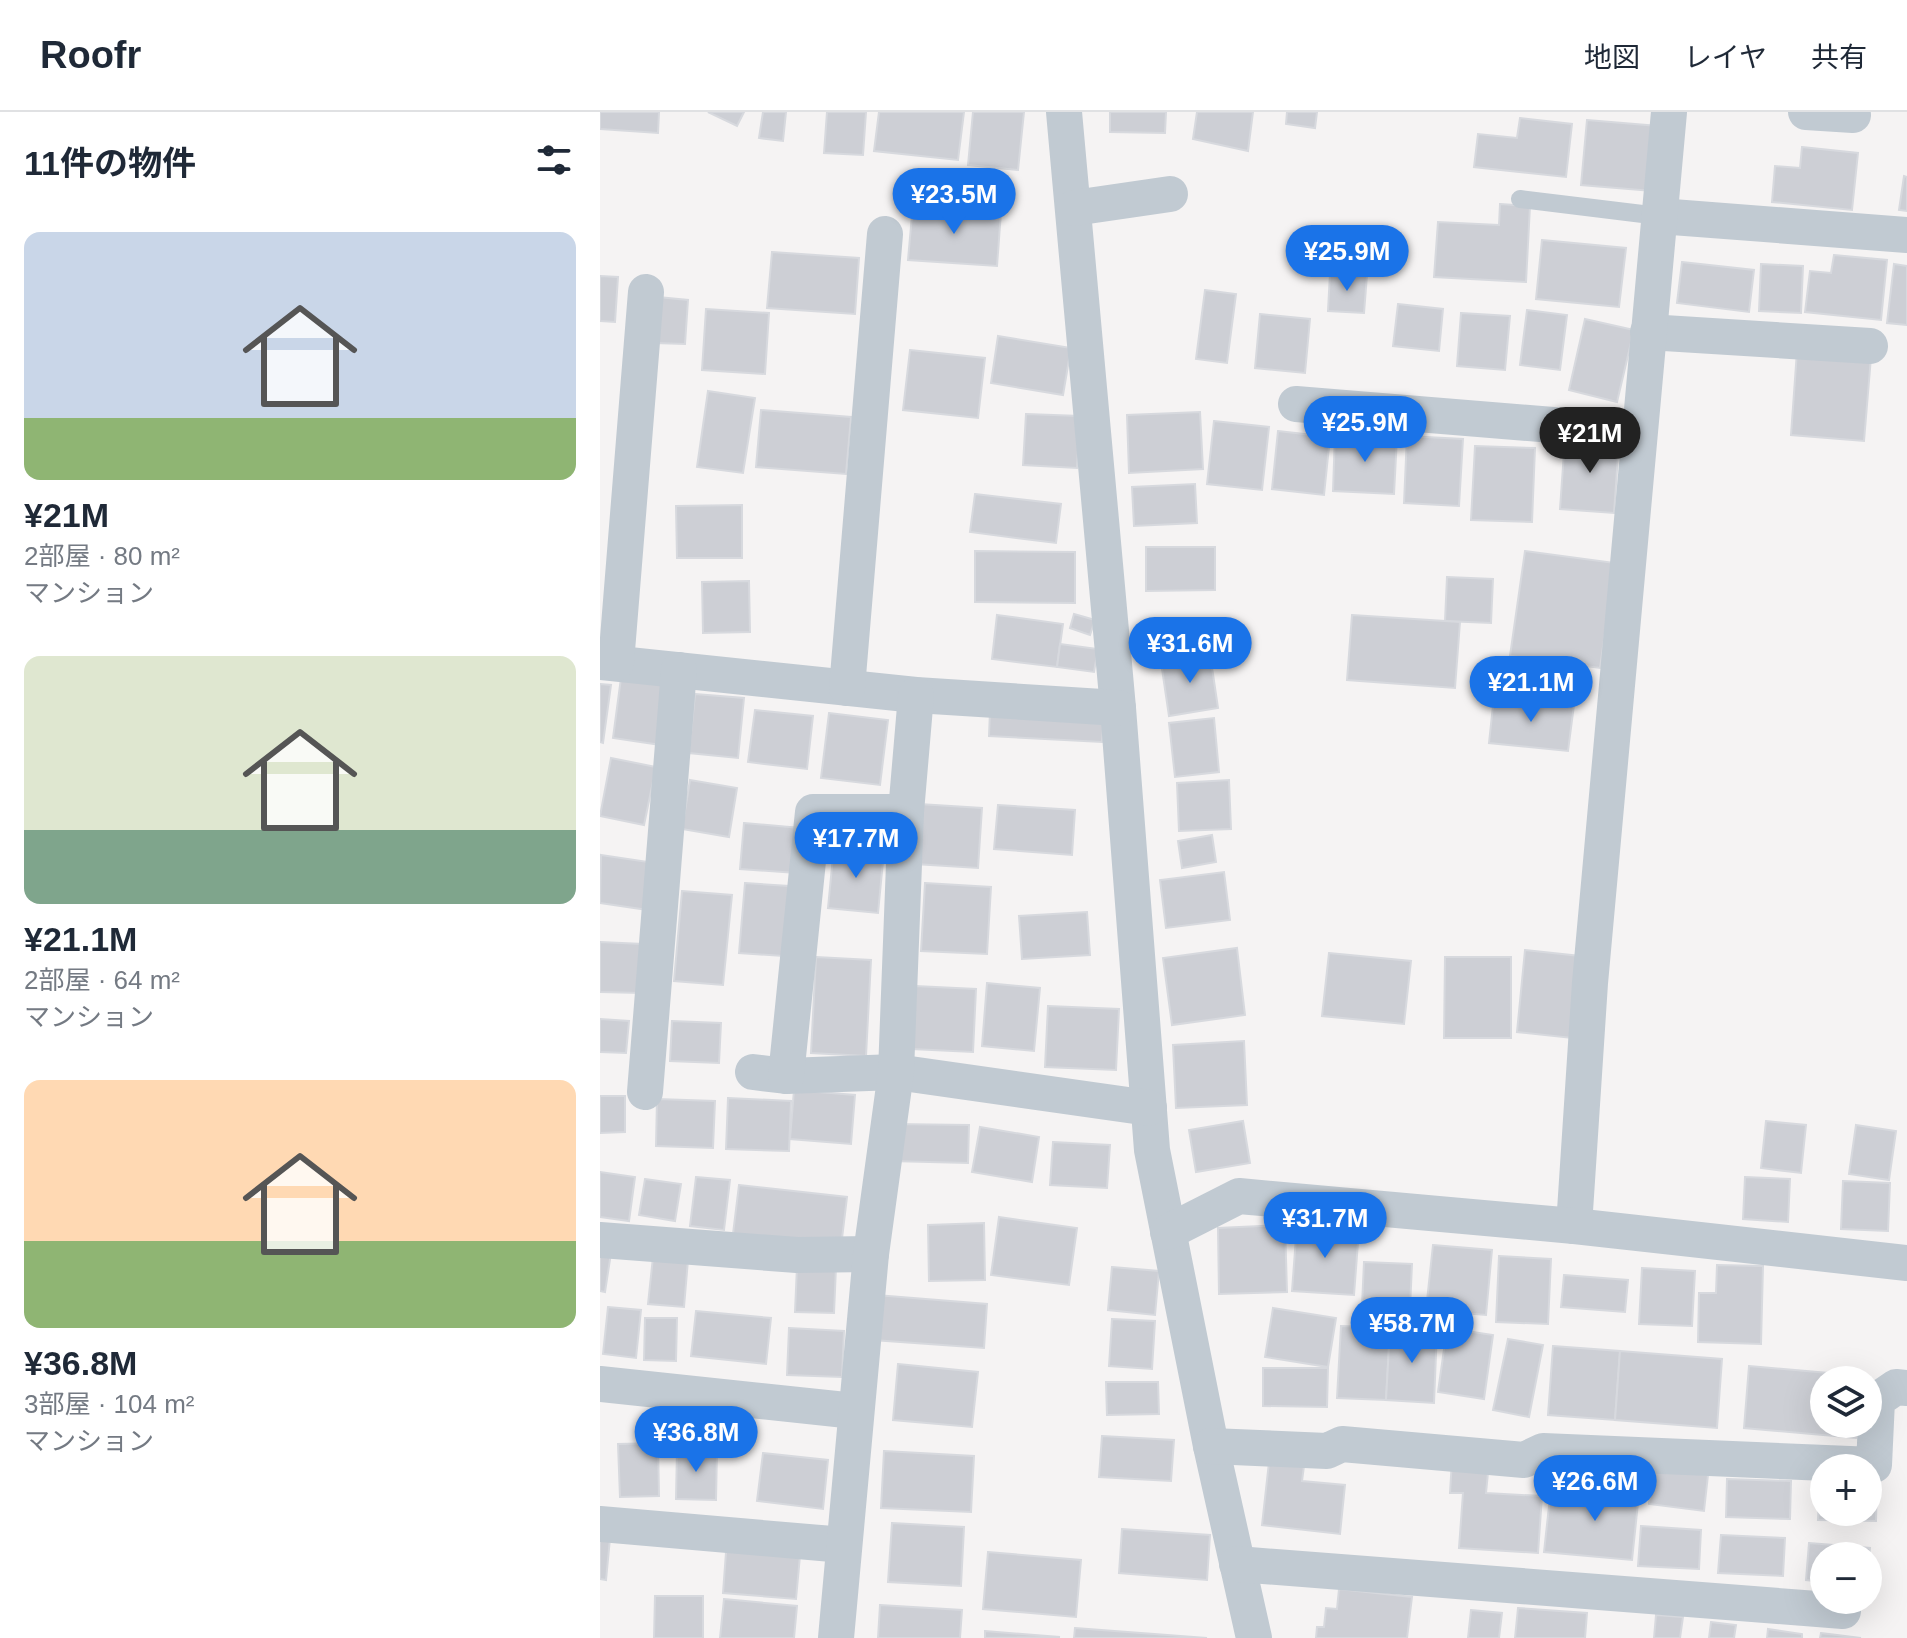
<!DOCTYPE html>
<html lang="ja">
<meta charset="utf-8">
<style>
body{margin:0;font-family:Helvetica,"Noto Sans JP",sans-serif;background:#f2f2f3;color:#1f2937;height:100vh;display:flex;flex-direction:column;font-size:30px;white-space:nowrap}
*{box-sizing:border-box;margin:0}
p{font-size:26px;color:#747a83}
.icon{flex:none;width:44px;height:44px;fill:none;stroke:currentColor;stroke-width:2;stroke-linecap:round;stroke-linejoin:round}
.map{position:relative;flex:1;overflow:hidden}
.side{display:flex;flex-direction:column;background:#fff;width:600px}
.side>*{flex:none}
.controls{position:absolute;left:1210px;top:1254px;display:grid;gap:16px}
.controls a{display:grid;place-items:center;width:72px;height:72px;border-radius:50%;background:#fff;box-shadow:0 8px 32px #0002;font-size:40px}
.price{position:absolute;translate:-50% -68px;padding:0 18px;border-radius:28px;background:#1a73e8;color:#fff;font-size:26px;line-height:52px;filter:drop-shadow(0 2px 4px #0008)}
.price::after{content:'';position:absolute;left:50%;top:48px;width:24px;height:18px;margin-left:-12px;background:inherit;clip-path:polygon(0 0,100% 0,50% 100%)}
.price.active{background:#222;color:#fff}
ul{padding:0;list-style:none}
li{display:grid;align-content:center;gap:16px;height:424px;padding:0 24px}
li span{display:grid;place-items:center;height:248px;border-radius:16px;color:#555}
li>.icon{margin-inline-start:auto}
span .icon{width:144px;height:144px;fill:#fffc;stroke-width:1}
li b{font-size:34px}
h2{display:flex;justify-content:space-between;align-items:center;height:96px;padding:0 24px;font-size:34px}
header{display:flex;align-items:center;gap:48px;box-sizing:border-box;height:112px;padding:0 40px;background:#fff;border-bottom:2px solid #e0e1e3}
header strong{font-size:38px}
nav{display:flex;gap:44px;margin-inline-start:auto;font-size:28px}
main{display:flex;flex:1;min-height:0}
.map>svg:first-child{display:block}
.building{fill:#cdcfd5;stroke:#d7d9de;stroke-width:2}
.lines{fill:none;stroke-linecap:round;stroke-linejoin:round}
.service{stroke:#c1cad2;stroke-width:18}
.minor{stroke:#c1cad2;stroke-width:36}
</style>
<header>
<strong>Roofr</strong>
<nav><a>地図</a><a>レイヤ</a><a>共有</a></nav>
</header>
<main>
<section class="side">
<h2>11件の物件<svg class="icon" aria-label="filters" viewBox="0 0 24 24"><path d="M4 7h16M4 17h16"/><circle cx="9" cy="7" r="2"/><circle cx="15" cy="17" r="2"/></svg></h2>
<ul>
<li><span style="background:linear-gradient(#c9d6e8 75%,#8fb573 0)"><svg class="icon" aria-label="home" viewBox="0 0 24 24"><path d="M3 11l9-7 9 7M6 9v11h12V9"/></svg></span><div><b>¥21M</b><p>2部屋 · 80 m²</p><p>マンション</p></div></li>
<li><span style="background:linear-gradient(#dfe7d0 70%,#7fa58c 0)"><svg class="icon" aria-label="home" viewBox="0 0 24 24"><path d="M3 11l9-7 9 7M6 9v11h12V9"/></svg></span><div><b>¥21.1M</b><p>2部屋 · 64 m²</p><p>マンション</p></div></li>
<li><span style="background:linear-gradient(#ffd9b3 65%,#8fb573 0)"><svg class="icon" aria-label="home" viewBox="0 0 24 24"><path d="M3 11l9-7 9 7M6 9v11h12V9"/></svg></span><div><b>¥36.8M</b><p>3部屋 · 104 m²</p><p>マンション</p></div></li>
</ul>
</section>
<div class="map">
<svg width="1307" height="1526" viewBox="0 0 1307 1526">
<rect width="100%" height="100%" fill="#f5f3f3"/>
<g class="building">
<polygon points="0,0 59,0 58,21 0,17"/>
<polygon points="108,0 144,0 137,14"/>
<polygon points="163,0 186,0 183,29 159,26"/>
<polygon points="227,0 266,0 263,43 224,41"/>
<polygon points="279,0 364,0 358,48 274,39"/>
<polygon points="373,0 424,0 418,58 368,53"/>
<polygon points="510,0 566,0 565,21 510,20"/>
<polygon points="597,0 653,0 648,39 593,27"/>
<polygon points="687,0 717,0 715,16 686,12"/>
<polygon points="920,6 972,12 966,65 874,55 878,22 917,26"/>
<polygon points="987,8 1058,14 1052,79 981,73"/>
<polygon points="1202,35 1258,41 1252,98 1172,90 1175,54 1200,56"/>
<polygon points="1304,64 1307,65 1307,99 1299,98"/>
<polygon points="313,92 401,100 397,154 308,148"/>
<polygon points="900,92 930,94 926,170 834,165 838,110 899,113"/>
<polygon points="942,128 1026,136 1019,195 936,187"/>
<polygon points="172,140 259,146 255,202 167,196"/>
<polygon points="1234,143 1287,148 1281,208 1205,200 1210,159 1231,161"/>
<polygon points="1082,150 1154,158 1149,200 1077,191"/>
<polygon points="1161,152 1203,154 1201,201 1159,199"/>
<polygon points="1294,152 1307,154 1307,213 1287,211"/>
<polygon points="730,161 767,163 764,201 728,199"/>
<polygon points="0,164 18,165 15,210 0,209"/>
<polygon points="605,178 636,182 627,251 596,247"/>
<polygon points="58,185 88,188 85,232 55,231"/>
<polygon points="798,192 843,197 839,239 793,234"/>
<polygon points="106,197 169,201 165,262 102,258"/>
<polygon points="927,198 967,203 960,258 920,253"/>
<polygon points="861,201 910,204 905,258 857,254"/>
<polygon points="660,202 710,207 705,261 655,256"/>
<polygon points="985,207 1034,218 1017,290 969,278"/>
<polygon points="398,224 471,236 463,283 391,271"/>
<polygon points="310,238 385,246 378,306 303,298"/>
<polygon points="1197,239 1271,245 1264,329 1191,323"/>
<polygon points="108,279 155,286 143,361 97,355"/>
<polygon points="161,298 251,305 246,362 156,355"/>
<polygon points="600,300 603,357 529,361 527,303"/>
<polygon points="426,302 480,304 477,356 423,353"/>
<polygon points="614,309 669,315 662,378 607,372"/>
<polygon points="678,319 730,325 724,383 672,377"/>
<polygon points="735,322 797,325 794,382 733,379"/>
<polygon points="807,324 863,327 859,394 804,391"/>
<polygon points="965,326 1019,329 1014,401 960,397"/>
<polygon points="875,334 935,336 932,410 871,408"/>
<polygon points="595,372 597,411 534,414 532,375"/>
<polygon points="375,382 461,392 456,431 370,420"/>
<polygon points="142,393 142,446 77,446 76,394"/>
<polygon points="546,435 615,435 615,478 546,479"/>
<polygon points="375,439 475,440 475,491 375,490"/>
<polygon points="925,439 1015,451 1000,556 910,544"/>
<polygon points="847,465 893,467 891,511 845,509"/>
<polygon points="149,469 150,520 103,521 102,470"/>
<polygon points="474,502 495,508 490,523 470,516"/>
<polygon points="397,503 463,512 457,555 392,547"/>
<polygon points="752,503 860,510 855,576 747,568"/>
<polygon points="460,532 498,537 494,560 457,555"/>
<polygon points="610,542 618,596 569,604 561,550"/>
<polygon points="21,566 70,573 61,633 13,626"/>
<polygon points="0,572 11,573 3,631 0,630"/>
<polygon points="95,582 144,586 138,646 89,641"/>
<polygon points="894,584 974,593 968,639 889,631"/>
<polygon points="155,598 213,604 207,657 148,650"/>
<polygon points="390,599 504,604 502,630 389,624"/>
<polygon points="229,601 288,608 280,673 221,666"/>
<polygon points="614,606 619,660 575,665 569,611"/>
<polygon points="11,646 56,655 44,713 0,704"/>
<polygon points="90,668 137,676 129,725 82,717"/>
<polygon points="629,668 631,717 579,719 577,671"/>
<polygon points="319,692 382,696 378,756 315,752"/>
<polygon points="398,693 475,698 472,743 394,737"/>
<polygon points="144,711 200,716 196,761 140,757"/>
<polygon points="612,723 616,750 582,756 578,729"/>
<polygon points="234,734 284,739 278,801 228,796"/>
<polygon points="1,743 55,751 48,798 0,791"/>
<polygon points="624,760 630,808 566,816 560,768"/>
<polygon points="145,771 189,774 183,844 139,841"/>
<polygon points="325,771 391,775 387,842 321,839"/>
<polygon points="82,779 132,783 123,873 74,869"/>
<polygon points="487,800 490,843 422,847 419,804"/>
<polygon points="0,830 43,832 41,881 0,880"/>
<polygon points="637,836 645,903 572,913 563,846"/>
<polygon points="925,838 980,844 972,926 917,920"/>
<polygon points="729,841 811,849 804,912 722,904"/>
<polygon points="216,845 271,848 266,944 211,941"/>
<polygon points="845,845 911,845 911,926 844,926"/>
<polygon points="387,871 440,876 434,939 382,934"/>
<polygon points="315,874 376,877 373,940 312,937"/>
<polygon points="448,894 519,897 516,958 445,955"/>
<polygon points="0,907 29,909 26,941 0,940"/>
<polygon points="72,909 121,911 119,951 70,949"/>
<polygon points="644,929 647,993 576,996 573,933"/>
<polygon points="194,978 255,983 251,1032 190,1027"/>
<polygon points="0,984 25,984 25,1020 0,1021"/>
<polygon points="128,986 191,989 189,1039 126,1037"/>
<polygon points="57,987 115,989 113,1036 56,1034"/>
<polygon points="643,1009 650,1051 596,1060 589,1018"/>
<polygon points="1166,1009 1206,1013 1201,1061 1161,1056"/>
<polygon points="292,1012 369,1013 368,1051 291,1049"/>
<polygon points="1256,1013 1296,1019 1289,1068 1249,1062"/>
<polygon points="380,1015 439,1025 432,1070 372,1060"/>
<polygon points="453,1030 510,1033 507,1076 450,1073"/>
<polygon points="0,1060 35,1065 29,1109 0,1105"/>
<polygon points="96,1065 130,1068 124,1118 90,1114"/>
<polygon points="1145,1065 1190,1067 1188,1110 1143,1107"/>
<polygon points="45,1067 81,1072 75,1109 39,1103"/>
<polygon points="1243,1069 1290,1071 1288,1119 1241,1117"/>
<polygon points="139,1073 247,1085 241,1135 133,1122"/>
<polygon points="399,1105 477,1116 469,1173 391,1163"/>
<polygon points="384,1111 385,1168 329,1169 328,1113"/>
<polygon points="697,1112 759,1117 754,1183 692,1179"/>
<polygon points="685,1113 687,1180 619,1182 618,1116"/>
<polygon points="833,1133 892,1138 886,1203 826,1198"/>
<polygon points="0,1140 11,1141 5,1180 0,1179"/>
<polygon points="899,1144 951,1147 948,1212 896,1210"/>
<polygon points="53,1145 88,1148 84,1195 48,1192"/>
<polygon points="764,1150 812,1152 810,1196 762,1194"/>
<polygon points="1117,1153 1163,1154 1161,1232 1098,1230 1099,1181 1116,1181"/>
<polygon points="197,1154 236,1155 234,1201 195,1200"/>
<polygon points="512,1155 559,1159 555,1203 508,1198"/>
<polygon points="1042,1156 1095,1159 1092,1214 1039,1212"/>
<polygon points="964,1163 1028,1168 1025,1200 961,1195"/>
<polygon points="276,1183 387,1192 384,1236 273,1228"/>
<polygon points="8,1195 41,1198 36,1246 3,1242"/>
<polygon points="673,1196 736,1206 728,1255 665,1245"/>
<polygon points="96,1199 171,1206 166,1252 91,1244"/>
<polygon points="45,1206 77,1206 76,1249 44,1248"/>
<polygon points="512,1207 555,1209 552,1257 509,1254"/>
<polygon points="741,1214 790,1216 786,1288 737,1286"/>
<polygon points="189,1216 244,1219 242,1265 187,1263"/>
<polygon points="790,1216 837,1218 834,1291 786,1288"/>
<polygon points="847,1216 893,1223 884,1287 838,1280"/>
<polygon points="908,1227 943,1233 929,1305 893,1298"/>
<polygon points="953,1234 1020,1239 1015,1308 948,1303"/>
<polygon points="1020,1239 1122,1247 1117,1316 1015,1308"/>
<polygon points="298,1252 378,1260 372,1315 293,1308"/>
<polygon points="1149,1254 1262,1264 1262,1268 1224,1268 1224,1312 1258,1312 1256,1326 1144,1316"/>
<polygon points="663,1256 728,1256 727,1295 663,1294"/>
<polygon points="506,1270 558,1270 559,1302 507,1303"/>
<polygon points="92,1293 136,1300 131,1333 86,1326"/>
<polygon points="502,1324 574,1328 571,1369 499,1365"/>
<polygon points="58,1331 59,1384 20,1385 18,1332"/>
<polygon points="77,1337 117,1338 116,1388 76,1387"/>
<polygon points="284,1339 374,1344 371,1400 281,1396"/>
<polygon points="163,1341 228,1348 223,1397 157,1389"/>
<polygon points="852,1348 889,1351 886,1381 942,1384 938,1441 859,1436 863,1381 850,1381"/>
<polygon points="669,1350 704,1354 702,1369 745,1373 740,1422 662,1413"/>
<polygon points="1053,1357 1108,1363 1104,1399 1049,1392"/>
<polygon points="1127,1367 1191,1369 1190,1407 1126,1405"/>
<polygon points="1001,1369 1040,1372 1032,1448 944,1440 950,1385 1000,1389"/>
<polygon points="1220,1369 1224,1369 1224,1400 1268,1400 1268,1370 1277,1370 1276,1409 1218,1408"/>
<polygon points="292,1411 364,1415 361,1474 288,1470"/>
<polygon points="1041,1414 1101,1418 1099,1457 1038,1454"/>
<polygon points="0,1415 11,1416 6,1468 0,1467"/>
<polygon points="522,1417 610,1423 607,1468 519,1461"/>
<polygon points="1121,1423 1185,1426 1183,1464 1118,1461"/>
<polygon points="127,1427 201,1433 196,1487 123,1481"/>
<polygon points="1209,1431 1270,1436 1268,1460 1268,1444 1224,1444 1224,1470 1206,1468"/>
<polygon points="388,1440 481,1448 476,1505 383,1497"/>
<polygon points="739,1477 812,1485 807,1526 716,1526 717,1515 724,1515 726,1496 737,1497"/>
<polygon points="55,1484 103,1484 103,1526 54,1526"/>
<polygon points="124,1487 197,1494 194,1526 120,1526"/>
<polygon points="280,1493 362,1498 360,1526 278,1526"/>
<polygon points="918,1496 987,1501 985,1526 915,1526"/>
<polygon points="871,1498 902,1501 899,1526 868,1526"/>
<polygon points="1056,1503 1083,1505 1080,1526 1054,1526"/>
<polygon points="1111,1510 1136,1513 1134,1526 1109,1526"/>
<polygon points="475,1516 607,1526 474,1526"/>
<polygon points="1168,1517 1202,1522 1202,1526 1167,1526"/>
<polygon points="385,1519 460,1525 385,1526"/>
<polygon points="1221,1521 1261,1526 1220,1526"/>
</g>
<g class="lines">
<polyline class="service" points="920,87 1059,104"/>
<g class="minor">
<polyline points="464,0 518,596 552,1038 611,1334 654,1526"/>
<polyline points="1206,0 1253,3"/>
<polyline points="474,96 570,82"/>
<polyline points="1059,104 1307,123"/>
<polyline points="1048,220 1270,234"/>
<polyline points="696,292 1038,320"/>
<polyline points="0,550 316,583 518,596"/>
<polyline points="16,551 46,180"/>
<polyline points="247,576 285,122"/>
<polyline points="153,960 186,964 296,960 549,996"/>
<polyline points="186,964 213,700 306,700"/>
<polyline points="45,980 79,558"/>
<polyline points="974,1114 990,871 1069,0"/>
<polyline points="568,1120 639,1084 974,1114 1307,1151"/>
<polyline points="0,1128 197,1143 271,1142"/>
<polyline points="0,1272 255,1299"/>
<polyline points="611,1334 727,1339 742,1332 924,1348 943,1339 1274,1353 1277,1288 1296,1275 1307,1276"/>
<polyline points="0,1412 244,1433"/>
<polyline points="637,1452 1243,1499"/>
<polyline points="236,1526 271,1142 296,960 306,700 316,583"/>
</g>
</g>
</svg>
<div class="controls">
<a><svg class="icon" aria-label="layers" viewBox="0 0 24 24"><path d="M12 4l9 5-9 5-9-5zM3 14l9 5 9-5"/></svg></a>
<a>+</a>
<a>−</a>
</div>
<b class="price" style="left:354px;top:124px">¥23.5M</b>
<b class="price" style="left:747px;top:181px">¥25.9M</b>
<b class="price" style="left:765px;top:352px">¥25.9M</b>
<b class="price active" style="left:990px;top:363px">¥21M</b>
<b class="price" style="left:590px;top:573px">¥31.6M</b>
<b class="price" style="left:931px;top:612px">¥21.1M</b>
<b class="price" style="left:256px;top:768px">¥17.7M</b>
<b class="price" style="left:725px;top:1148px">¥31.7M</b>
<b class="price" style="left:812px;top:1253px">¥58.7M</b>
<b class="price" style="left:96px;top:1362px">¥36.8M</b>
<b class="price" style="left:995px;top:1411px">¥26.6M</b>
</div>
</main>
